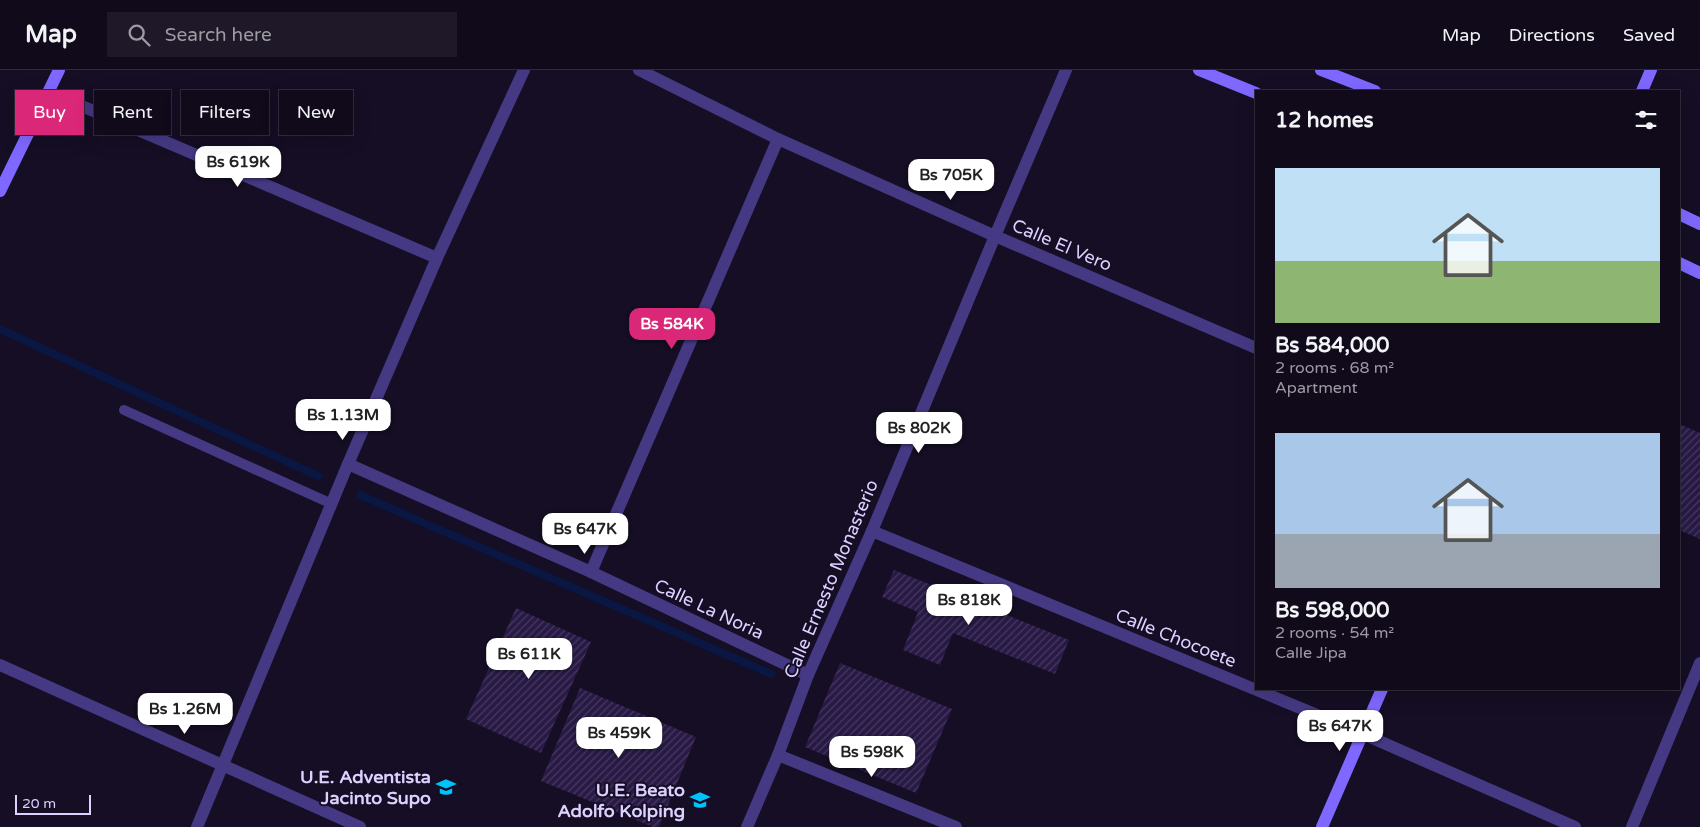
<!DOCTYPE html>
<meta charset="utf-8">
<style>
body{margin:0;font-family:"Varela Round",sans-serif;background:#1e1828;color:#f1f3f6;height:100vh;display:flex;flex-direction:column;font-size:19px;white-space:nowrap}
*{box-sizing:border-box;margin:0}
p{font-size:16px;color:#9c9aa3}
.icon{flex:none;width:28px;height:28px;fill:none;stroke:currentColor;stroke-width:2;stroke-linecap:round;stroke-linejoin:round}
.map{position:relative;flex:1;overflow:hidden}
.side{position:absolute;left:1255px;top:20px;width:425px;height:600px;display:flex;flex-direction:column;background:#100a1b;border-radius:0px;box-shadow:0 5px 20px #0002,0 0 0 1px #302b3a}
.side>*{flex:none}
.top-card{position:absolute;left:15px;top:20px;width:475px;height:45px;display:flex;gap:10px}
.scale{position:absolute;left:15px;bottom:12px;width:76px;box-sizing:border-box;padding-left:5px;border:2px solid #dcd1ff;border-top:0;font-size:14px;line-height:18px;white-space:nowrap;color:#dcd1ff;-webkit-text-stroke:4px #150e24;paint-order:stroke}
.price{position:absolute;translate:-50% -42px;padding:0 11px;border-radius:10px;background:#fff;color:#222;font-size:16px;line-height:32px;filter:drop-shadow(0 1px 2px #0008)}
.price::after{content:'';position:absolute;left:50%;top:30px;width:15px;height:11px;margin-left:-8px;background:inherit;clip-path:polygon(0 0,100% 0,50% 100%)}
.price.current{background:#db2777;color:#fff}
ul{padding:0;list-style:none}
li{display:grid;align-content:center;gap:10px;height:265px;padding:0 20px}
li span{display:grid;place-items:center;height:155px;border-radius:0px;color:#555}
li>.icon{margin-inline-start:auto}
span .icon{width:90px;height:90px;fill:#fffc;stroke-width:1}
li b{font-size:21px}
h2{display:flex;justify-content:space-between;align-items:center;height:60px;padding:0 20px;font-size:21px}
.tag{padding:0 18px;border-radius:0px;background:#100a1b;box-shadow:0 5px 20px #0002,0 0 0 1px #302b3a;font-size:18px;line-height:45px}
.tag.current{background:#db2777;color:#fff}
header{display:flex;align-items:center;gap:30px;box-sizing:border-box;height:70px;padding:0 25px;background:#100a1b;border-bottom:1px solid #302b3a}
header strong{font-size:24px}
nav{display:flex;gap:28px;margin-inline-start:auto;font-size:18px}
.search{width:350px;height:45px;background:#1e1828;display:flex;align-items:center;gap:12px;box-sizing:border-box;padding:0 18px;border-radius:0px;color:#9c9aa3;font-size:19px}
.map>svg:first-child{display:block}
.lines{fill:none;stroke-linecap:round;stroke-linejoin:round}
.stream{stroke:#091742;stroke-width:8}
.building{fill:url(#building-hatch)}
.lane{stroke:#453983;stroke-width:10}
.street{stroke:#453983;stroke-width:12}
.secondary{stroke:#7f68ff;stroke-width:12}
.labels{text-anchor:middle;stroke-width:4;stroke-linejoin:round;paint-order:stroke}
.street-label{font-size:18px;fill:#dcd1ff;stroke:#150e24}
.poi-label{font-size:18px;font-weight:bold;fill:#dcd1ff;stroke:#150e24;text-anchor:end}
</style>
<header>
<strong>Map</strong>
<div class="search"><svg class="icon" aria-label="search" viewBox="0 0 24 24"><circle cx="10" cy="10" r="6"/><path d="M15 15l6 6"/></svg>Search here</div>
<nav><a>Map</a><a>Directions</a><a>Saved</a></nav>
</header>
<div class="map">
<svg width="1700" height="757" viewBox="0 0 1700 757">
<defs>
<pattern id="building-hatch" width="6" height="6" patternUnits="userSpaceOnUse" patternTransform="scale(1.25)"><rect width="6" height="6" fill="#281a45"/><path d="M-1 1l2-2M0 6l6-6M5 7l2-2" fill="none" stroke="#473a61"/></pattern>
</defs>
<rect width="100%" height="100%" fill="#150e24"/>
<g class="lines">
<g class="stream">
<polyline points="0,259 318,406"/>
<polyline points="360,425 771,604"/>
</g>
</g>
<g class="building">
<polygon points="1679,354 1700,363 1700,469 1679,460"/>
<polygon points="894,500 1069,570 1055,604 953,563 940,595 903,580 918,542 882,527"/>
<polygon points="516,538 591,572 541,683 466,649"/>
<polygon points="840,593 952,639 916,723 805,677"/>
<polygon points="580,618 696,667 659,757 653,757 541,711"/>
</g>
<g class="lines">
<polyline class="lane" points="124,340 332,434"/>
<g class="street">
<polyline points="639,0 778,69 995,166 1256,278"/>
<polyline points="49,22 437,188"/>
<polyline points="348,394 591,502 808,605"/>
<polyline points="872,461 1363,664 1575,757"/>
<polyline points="591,502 778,69"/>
<polyline points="0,595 360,757"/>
<polyline points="778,685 956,757"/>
<polyline points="197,757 348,394 437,188 524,0"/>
<polyline points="747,757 778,685 808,605 872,461 995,166 1066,0"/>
<polyline points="1632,757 1700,593"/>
</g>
<g class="secondary">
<polyline points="1199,0 1256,23"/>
<polyline points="1321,0 1375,21"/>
<polyline points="1642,21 1651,0"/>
<polyline points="0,121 59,0"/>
<polyline points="1679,144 1700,154"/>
<polyline points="1679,193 1700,203"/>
<polyline points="1322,757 1382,619"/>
</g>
</g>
<defs>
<symbol id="school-bare" viewBox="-9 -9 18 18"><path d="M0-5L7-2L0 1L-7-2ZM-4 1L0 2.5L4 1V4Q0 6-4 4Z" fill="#00c3fc" stroke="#150e24" stroke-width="2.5" paint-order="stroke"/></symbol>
</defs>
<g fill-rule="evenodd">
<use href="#school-bare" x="432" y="703" width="28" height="28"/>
<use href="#school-bare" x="686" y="716" width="28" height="28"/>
</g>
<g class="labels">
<g class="street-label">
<text transform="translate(1062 175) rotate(23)" y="6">Calle El Vero</text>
<text transform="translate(831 509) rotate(-67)" y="6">Calle Ernesto Monasterio</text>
<text transform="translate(709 539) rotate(25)" y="6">Calle La Noria</text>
<text transform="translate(1176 568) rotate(22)" y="6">Calle Chocoete</text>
</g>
<g class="poi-label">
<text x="431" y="713">U.E. Adventista<tspan x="431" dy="21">Jacinto Supo</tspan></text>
<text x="685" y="726">U.E. Beato<tspan x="685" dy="21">Adolfo Kolping</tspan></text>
</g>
</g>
</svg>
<div class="scale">20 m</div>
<b class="price" style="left:238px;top:118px">Bs 619K</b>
<b class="price" style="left:951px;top:131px">Bs 705K</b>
<b class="price current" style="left:672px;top:280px">Bs 584K</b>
<b class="price" style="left:343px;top:371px">Bs 1.13M</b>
<b class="price" style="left:919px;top:384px">Bs 802K</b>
<b class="price" style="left:585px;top:485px">Bs 647K</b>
<b class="price" style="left:969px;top:556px">Bs 818K</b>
<b class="price" style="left:529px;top:610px">Bs 611K</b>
<b class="price" style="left:185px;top:665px">Bs 1.26M</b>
<b class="price" style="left:1340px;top:682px">Bs 647K</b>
<b class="price" style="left:619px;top:689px">Bs 459K</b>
<b class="price" style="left:872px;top:708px">Bs 598K</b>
<div class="top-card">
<a class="tag current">Buy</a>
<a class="tag">Rent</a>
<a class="tag">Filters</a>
<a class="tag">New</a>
</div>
<section class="side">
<h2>12 homes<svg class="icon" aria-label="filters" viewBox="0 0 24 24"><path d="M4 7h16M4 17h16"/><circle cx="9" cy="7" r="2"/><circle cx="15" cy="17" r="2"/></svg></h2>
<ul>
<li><span style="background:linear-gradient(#bfe0f5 60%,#8fb573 0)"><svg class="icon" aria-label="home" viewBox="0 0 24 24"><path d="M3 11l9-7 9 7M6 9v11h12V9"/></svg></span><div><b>Bs 584,000</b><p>2 rooms · 68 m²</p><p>Apartment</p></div></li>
<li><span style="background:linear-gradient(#a9c7e8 65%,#9aa5b1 0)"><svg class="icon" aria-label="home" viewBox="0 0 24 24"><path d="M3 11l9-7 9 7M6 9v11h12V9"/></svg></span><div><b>Bs 598,000</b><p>2 rooms · 54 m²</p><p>Calle Jipa</p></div></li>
</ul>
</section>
</div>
